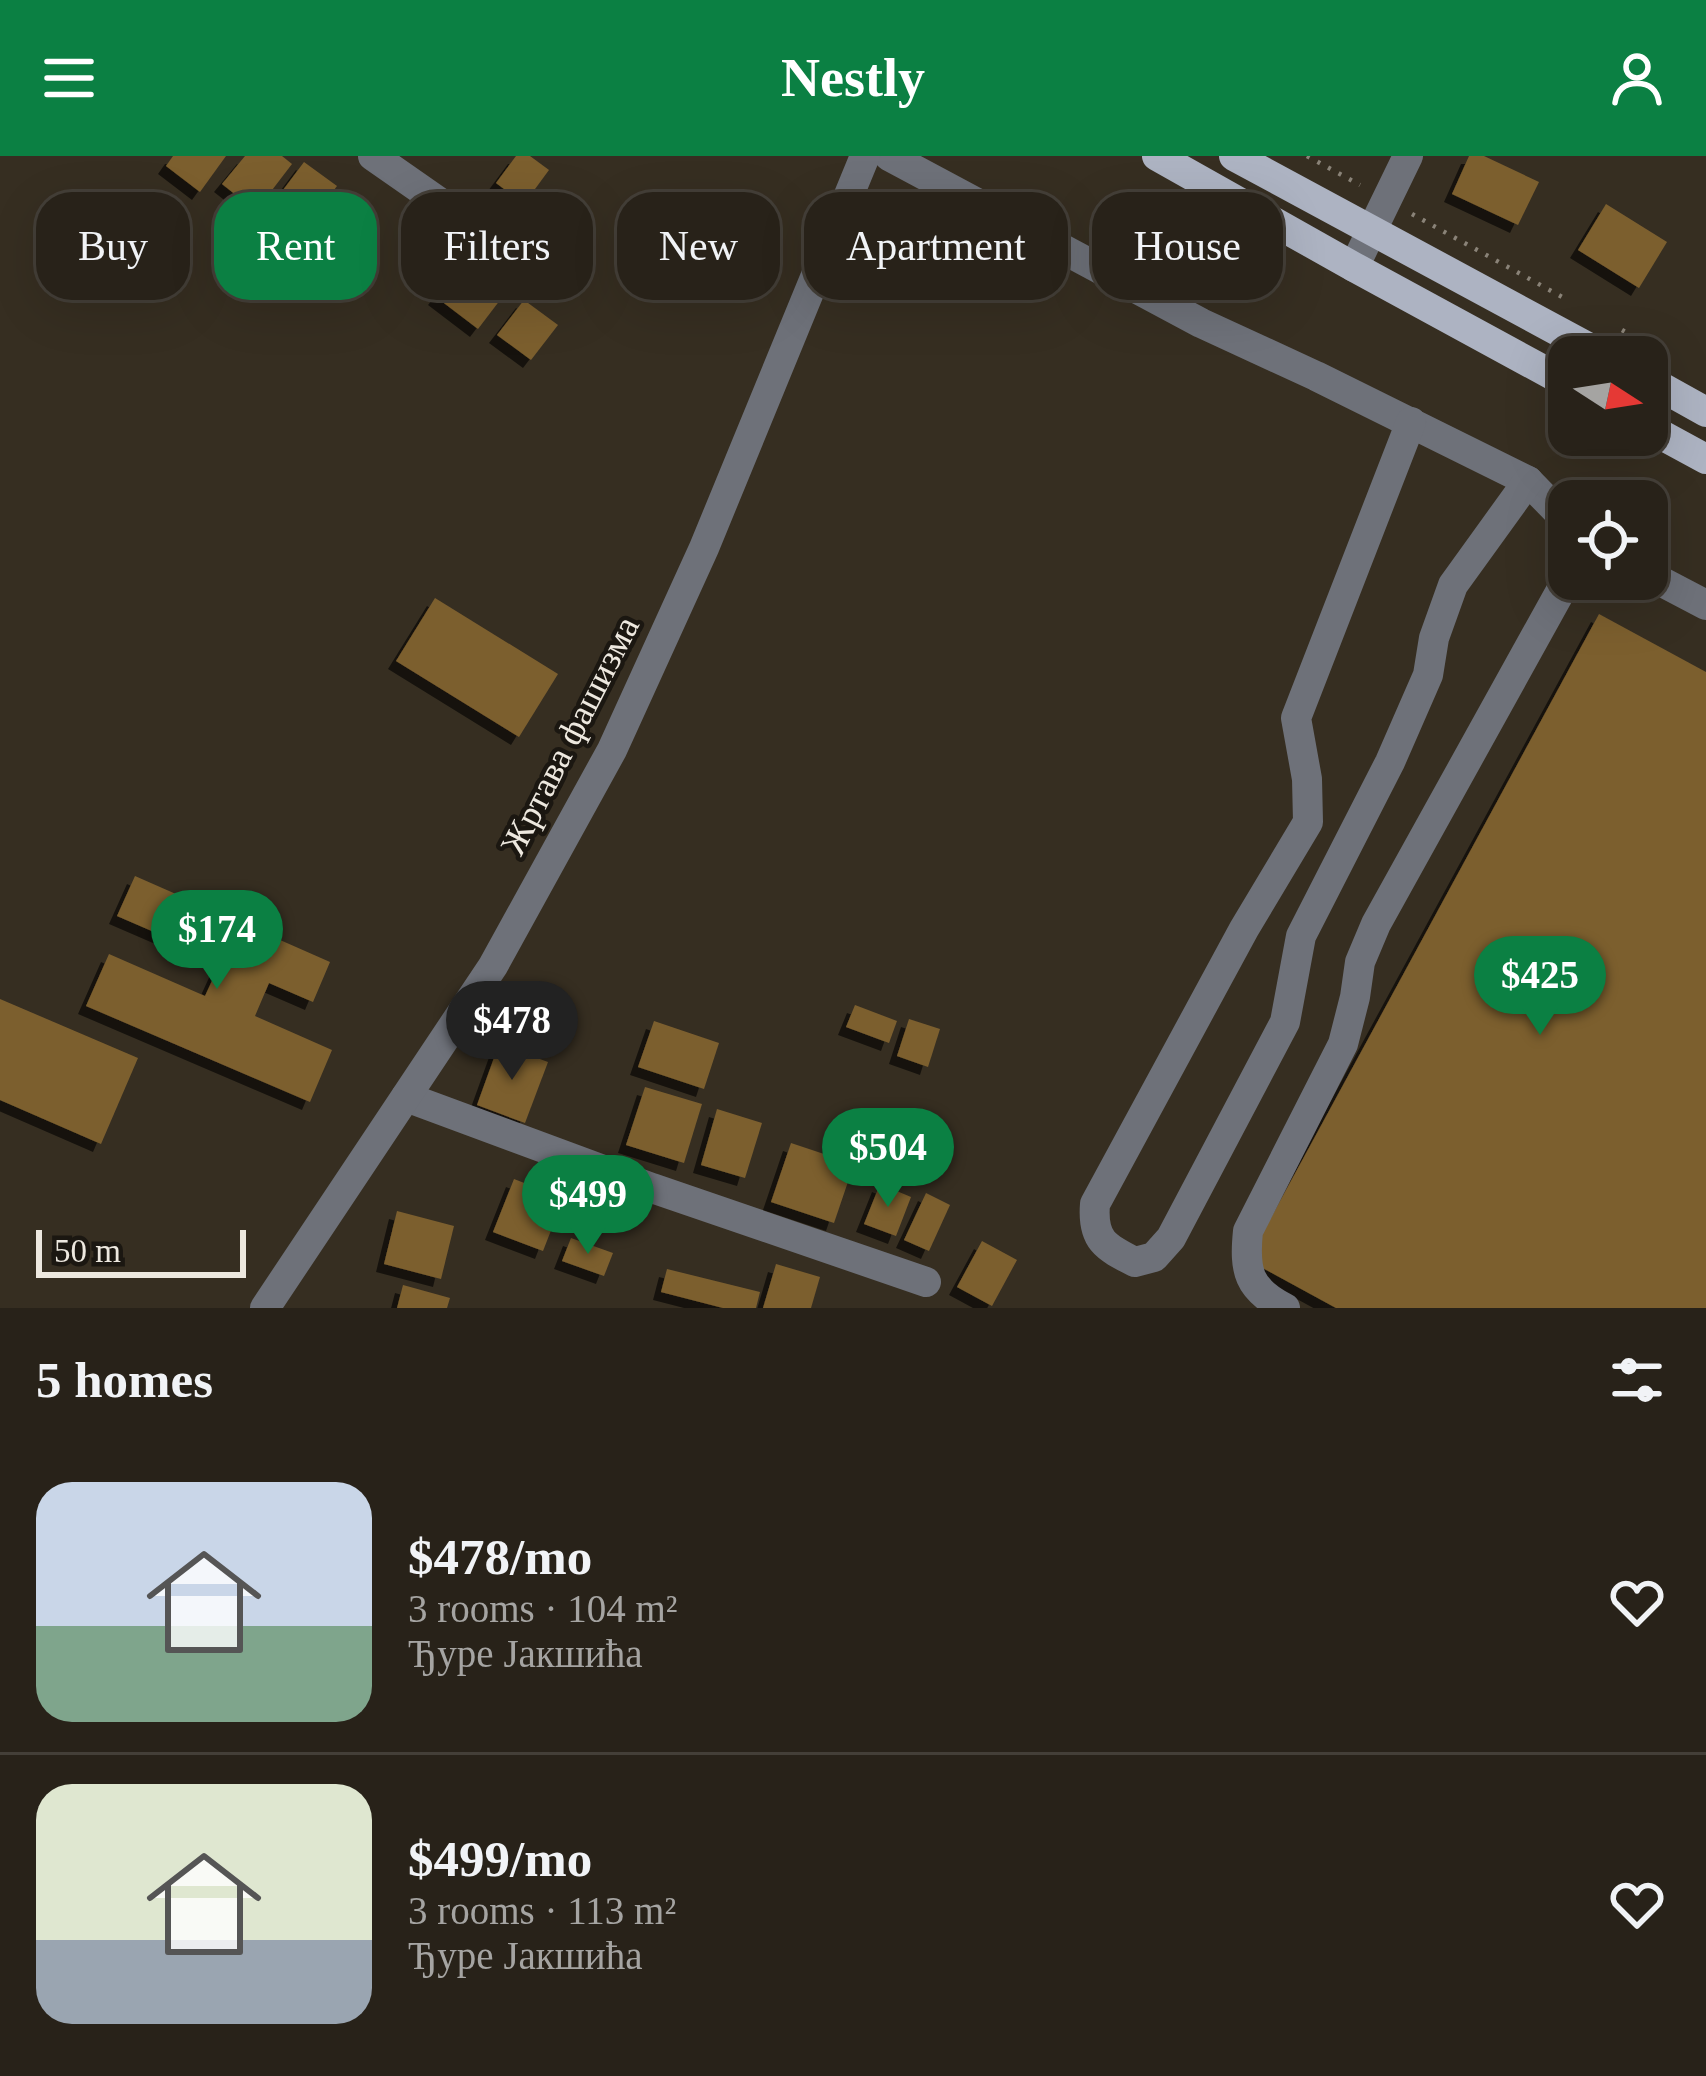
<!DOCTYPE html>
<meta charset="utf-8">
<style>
body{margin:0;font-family:Georgia,serif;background:#302a22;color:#f1f3f6;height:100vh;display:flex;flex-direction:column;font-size:45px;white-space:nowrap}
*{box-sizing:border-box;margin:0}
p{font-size:39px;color:#a5a4a2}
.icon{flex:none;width:66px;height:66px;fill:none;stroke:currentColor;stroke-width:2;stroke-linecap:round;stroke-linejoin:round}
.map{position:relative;height:1152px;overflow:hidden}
.side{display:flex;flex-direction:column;background:#282219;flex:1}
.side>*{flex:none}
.top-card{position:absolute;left:36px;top:36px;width:1635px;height:108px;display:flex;gap:24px}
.needle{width:78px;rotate:102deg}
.tools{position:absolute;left:1548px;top:180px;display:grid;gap:24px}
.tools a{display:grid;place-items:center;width:120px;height:120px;border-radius:24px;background:#282219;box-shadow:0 12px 48px #0002,0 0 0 3px #443f38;font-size:60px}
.scale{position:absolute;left:36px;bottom:30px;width:210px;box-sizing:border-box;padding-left:12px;border:6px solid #ede8df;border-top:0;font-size:33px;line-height:42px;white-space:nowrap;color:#ede8df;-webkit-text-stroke:9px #1b1711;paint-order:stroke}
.price{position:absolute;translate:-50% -102px;padding:0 27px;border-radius:42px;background:#0b8043;color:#fff;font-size:39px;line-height:78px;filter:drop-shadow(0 3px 6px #0008)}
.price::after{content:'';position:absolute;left:50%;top:72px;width:36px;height:27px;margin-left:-18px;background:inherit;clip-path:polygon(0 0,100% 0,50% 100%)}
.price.selected{background:#222;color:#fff}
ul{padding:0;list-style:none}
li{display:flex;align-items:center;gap:36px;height:300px;padding:0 36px}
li+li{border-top:3px solid #443f38}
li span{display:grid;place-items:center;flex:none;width:336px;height:240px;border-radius:36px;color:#555}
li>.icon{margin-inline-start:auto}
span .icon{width:144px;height:144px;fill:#fffc;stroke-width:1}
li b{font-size:51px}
h2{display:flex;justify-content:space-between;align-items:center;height:144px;padding:0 36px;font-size:51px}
.chip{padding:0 42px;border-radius:36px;background:#282219;box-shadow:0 12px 48px #0002,0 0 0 3px #443f38;font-size:42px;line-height:108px}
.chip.selected{background:#0b8043;color:#fff}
header{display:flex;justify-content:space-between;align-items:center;height:156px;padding:0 36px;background:#0b8043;color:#fff;font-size:54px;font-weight:700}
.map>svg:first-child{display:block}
.building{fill:#7c5f2f;filter:url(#shadow)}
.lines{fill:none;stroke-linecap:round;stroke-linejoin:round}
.path{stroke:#8a8378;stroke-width:4.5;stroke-dasharray:3 9;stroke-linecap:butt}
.minor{stroke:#6e7179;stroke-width:30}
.major{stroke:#adb3c2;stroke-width:30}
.labels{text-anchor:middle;stroke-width:9;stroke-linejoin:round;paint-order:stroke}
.street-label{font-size:36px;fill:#ede8df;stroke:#1b1711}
</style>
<header><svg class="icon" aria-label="menu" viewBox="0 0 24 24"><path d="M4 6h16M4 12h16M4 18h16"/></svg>Nestly<svg class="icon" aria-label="person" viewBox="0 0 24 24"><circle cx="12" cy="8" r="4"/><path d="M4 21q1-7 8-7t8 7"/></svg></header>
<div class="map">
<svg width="1706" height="1152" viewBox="0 0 1706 1152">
<defs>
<filter id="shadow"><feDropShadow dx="-8" dy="8" stdDeviation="0" flood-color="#0009"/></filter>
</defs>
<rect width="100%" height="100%" fill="#362e21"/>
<g class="building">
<polygon points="173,0 226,0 200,36 166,10"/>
<polygon points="245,0 282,0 292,8 256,55 222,28"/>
<polygon points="516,0 530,0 549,14 524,48 496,27"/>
<polygon points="1469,0 1484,0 1539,26 1518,69 1452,38"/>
<polygon points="304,6 337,30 298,82 265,58"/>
<polygon points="1606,48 1667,86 1639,132 1578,94"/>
<polygon points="469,99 510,131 478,173 436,141"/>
<polygon points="524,144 558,169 531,204 497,179"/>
<polygon points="435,442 558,518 519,581 396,505"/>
<polygon points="1599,458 1706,516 1706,1152 1336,1152 1248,1104"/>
<polygon points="135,720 330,806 313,846 269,827 255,860 332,894 310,946 86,850 109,798 205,840 221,805 117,760"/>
<polygon points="0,843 138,902 101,988 0,944"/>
<polygon points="855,849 897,865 889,887 846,871"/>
<polygon points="909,863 940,873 928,911 897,900"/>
<polygon points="654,865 719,887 704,933 638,911"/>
<polygon points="499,888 548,906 525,967 477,949"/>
<polygon points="645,931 702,948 684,1007 626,989"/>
<polygon points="717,953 762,967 745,1022 701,1009"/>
<polygon points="791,987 854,1008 834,1067 771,1046"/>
<polygon points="542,1006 573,1018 543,1095 493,1076 514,1023 532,1030"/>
<polygon points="880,1028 911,1041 896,1080 864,1068"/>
<polygon points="926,1037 950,1049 929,1095 904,1084"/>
<polygon points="397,1055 454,1070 441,1123 384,1108"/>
<polygon points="571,1082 613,1097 604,1120 562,1105"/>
<polygon points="982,1085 1017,1104 992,1150 957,1131"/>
<polygon points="776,1108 820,1121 811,1152 763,1152"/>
<polygon points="667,1113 760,1136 756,1152 723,1152 661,1136"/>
<polygon points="403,1129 450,1142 447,1152 397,1152"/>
</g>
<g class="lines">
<g class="path">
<polyline points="1307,0 1360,29"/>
<polyline points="1412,58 1564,142"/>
<polyline points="1622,174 1659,195"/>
</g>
<g class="minor">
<polyline points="373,0 551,124"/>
<polyline points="889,0 1201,167 1316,220 1528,325 1569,367"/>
<polyline points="1354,111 1408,0"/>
<path d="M1411,266L1296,562L1307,623L1308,666L1244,773L1095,1048C1092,1084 1105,1091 1135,1106L1154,1101L1171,1082L1285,866L1301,780L1390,606L1428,519L1434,482L1453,429L1528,325"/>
<polyline points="1647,418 1706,449"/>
<polyline points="406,941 652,1032 926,1126"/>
<polyline points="265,1152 493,810 612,594 704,392 865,0"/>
<path d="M1285,1152C1248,1133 1244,1115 1248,1075L1343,888L1355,841L1360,806L1376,768L1569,420"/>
</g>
<g class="major">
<polyline points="1157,0 1354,111 1569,228"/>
<polyline points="1234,0 1606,201"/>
<polyline points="1647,223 1706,256"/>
<polyline points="1647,271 1706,303"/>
</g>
</g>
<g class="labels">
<g class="street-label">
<text transform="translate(569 579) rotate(-63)" y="13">Жртава фашизма</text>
</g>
</g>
</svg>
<div class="tools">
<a><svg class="needle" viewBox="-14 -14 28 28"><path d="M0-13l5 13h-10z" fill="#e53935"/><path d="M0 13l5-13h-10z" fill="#a5a4a2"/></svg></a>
<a><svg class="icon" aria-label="locate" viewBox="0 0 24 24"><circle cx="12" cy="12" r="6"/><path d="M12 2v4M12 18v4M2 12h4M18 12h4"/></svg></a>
</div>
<div class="scale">50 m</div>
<b class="price" style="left:217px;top:836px">$174</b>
<b class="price" style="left:1540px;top:882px">$425</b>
<b class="price selected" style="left:512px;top:927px">$478</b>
<b class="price" style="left:888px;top:1054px">$504</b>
<b class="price" style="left:588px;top:1101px">$499</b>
<div class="top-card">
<a class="chip">Buy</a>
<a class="chip selected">Rent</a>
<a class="chip">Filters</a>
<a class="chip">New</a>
<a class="chip">Apartment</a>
<a class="chip">House</a>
</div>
</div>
<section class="side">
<h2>5 homes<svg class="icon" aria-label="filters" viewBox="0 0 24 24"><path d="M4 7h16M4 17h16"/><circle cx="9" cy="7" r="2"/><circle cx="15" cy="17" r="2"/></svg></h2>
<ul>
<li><span style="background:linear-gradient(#c9d6e8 60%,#7fa58c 0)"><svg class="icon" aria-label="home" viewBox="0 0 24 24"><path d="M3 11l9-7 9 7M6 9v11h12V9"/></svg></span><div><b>$478/mo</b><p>3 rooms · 104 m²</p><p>Ђуре Јакшића</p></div><svg class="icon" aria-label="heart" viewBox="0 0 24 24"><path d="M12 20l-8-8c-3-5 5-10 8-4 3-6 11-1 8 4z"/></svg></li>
<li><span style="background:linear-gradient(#dfe7d0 65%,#9aa5b1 0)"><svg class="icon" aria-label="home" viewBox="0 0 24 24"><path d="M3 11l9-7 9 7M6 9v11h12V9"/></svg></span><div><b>$499/mo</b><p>3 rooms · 113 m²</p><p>Ђуре Јакшића</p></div><svg class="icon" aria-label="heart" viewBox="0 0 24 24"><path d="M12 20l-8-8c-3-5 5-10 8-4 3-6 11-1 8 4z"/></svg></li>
</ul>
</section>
